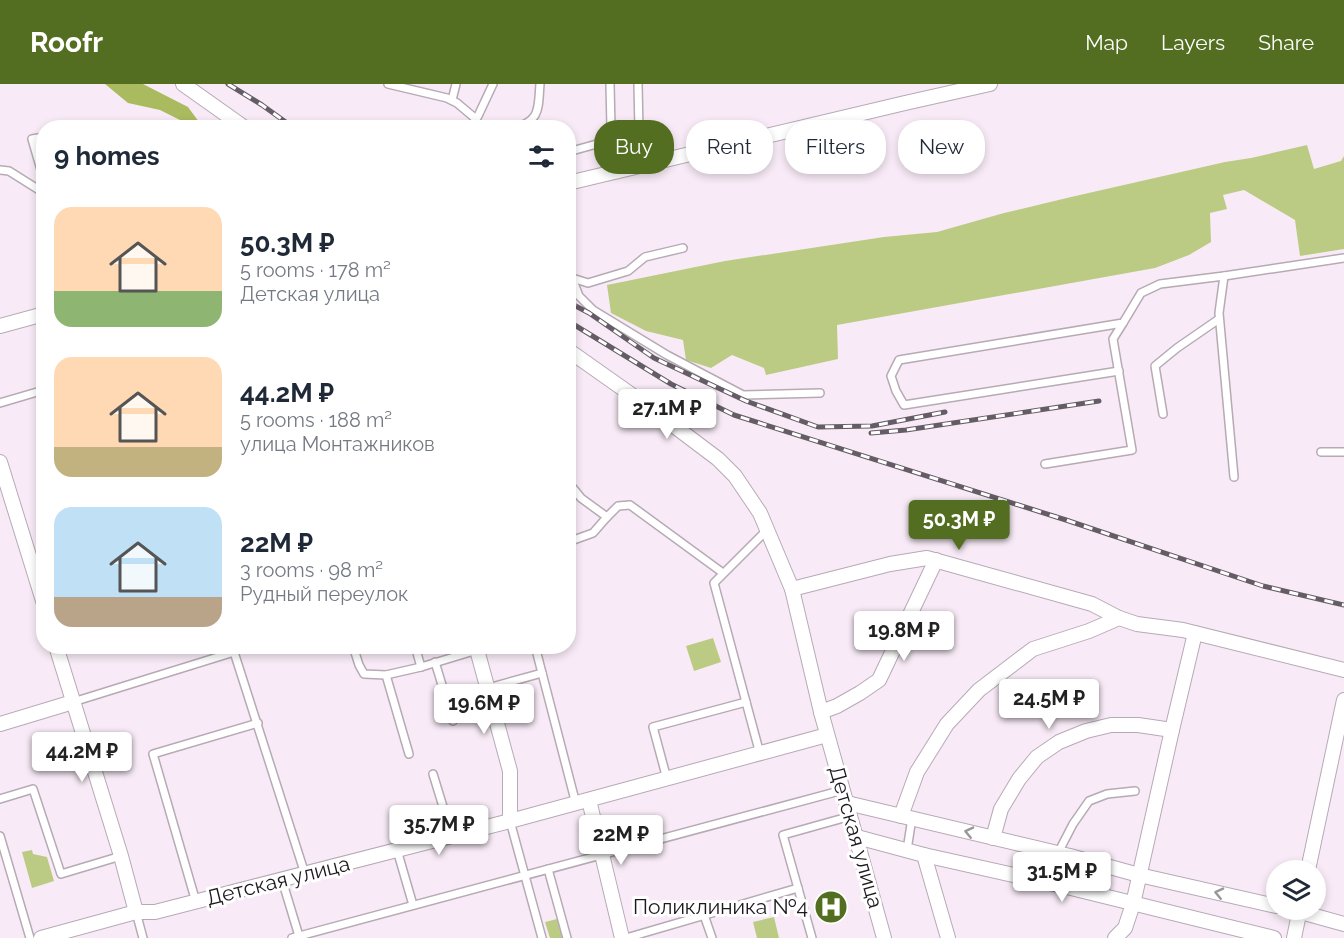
<!DOCTYPE html>
<meta charset="utf-8">
<style>
body{margin:0;font-family:Raleway,sans-serif;background:#f6f6f7;color:#1f2937;height:100vh;display:flex;flex-direction:column;font-size:22px;white-space:nowrap}
*{box-sizing:border-box;margin:0}
p{font-size:20px;color:#747a83}
.icon{flex:none;width:33px;height:33px;fill:none;stroke:currentColor;stroke-width:2;stroke-linecap:round;stroke-linejoin:round}
.map{position:relative;flex:1;overflow:hidden}
.drawer{position:absolute;left:36px;top:36px;width:540px;height:534px;display:flex;flex-direction:column;background:#fff;border-radius:24px;box-shadow:0 3px 9px #0003}
.drawer>*{flex:none}
.banner{position:absolute;left:594px;top:36px;width:570px;height:54px;display:flex;gap:12px}
.fabs{position:absolute;left:1266px;top:776px;display:grid;gap:12px}
.fabs a{display:grid;place-items:center;width:60px;height:60px;border-radius:50%;background:#fff;box-shadow:0 3px 9px #0003;font-size:30px}
.price{position:absolute;translate:-50% -51px;padding:0 14px;border-radius:6px;background:#fff;color:#222;font-size:20px;line-height:39px;filter:drop-shadow(0 2px 3px #0008)}
.price::after{content:'';position:absolute;left:50%;top:36px;width:18px;height:14px;margin-left:-9px;background:inherit;clip-path:polygon(0 0,100% 0,50% 100%)}
.price.selected{background:#536e20;color:#fff}
ul{padding:0;list-style:none}
li{display:flex;align-items:center;gap:18px;height:150px;padding:0 18px}
li span{display:grid;place-items:center;flex:none;width:168px;height:120px;border-radius:18px;color:#555}
li>.icon{margin-inline-start:auto}
span .icon{width:72px;height:72px;fill:#fffc;stroke-width:1}
li b{font-size:26px}
h2{display:flex;justify-content:space-between;align-items:center;height:72px;padding:0 18px;font-size:26px}
.tag{padding:0 21px;border-radius:24px;background:#fff;box-shadow:0 3px 9px #0003;font-size:21px;line-height:54px}
.tag.selected{background:#536e20;color:#fff}
header{display:flex;align-items:center;gap:36px;box-sizing:border-box;height:84px;padding:0 30px;background:#536e20;color:#fff}
header strong{font-size:28px}
nav{display:flex;gap:33px;margin-inline-start:auto;font-size:21px}
.map>svg:first-child{display:block}
.green{fill:#bccb83}
.forest{fill:#aabb5f}
.lines{fill:none;stroke-linecap:round;stroke-linejoin:round}
.service-casing{stroke:#b6aab5;stroke-width:10}
.minor-casing{stroke:#b6aab5;stroke-width:16}
.service{stroke:#fff;stroke-width:7}
.minor{stroke:#fff;stroke-width:14}
.rail-casing{stroke:#655d65;stroke-width:5}
.rail{stroke:#fff;stroke-width:3;stroke-dasharray:9;stroke-linecap:butt}
.oneway{stroke:#9a989a}
.labels{text-anchor:middle;stroke-width:6;stroke-linejoin:round;paint-order:stroke}
.street-label{font-size:21px;fill:#1e191e;stroke:#fff}
.poi-label{font-size:21px;fill:#1e191e;stroke:#fff;text-anchor:end}
</style>
<header>
<strong>Roofr</strong>
<nav><a>Map</a><a>Layers</a><a>Share</a></nav>
</header>
<div class="map">
<svg width="1344" height="854" viewBox="0 0 1344 854">
<rect width="100%" height="100%" fill="#f8ebf7"/>
<g class="green">
<polygon points="1307,61 1314,85 1341,77 1344,72 1344,165 1300,172 1295,136 1244,106 1223,111 1227,125 1210,129 1211,158 1189,171 1155,184 837,241 838,275 766,291 764,284 732,271 711,284 686,276 683,256 646,247 611,229 607,201 725,177 884,153 937,148 1004,129 1071,113 1225,78 1251,74"/>
<polygon points="713,554 721,578 694,587 686,562"/>
<polygon points="32,766 33,770 47,773 54,797 32,804 22,768"/>
<polygon points="774,833 779,854 757,854 753,838"/>
<polygon points="557,835 563,854 550,854 545,838"/>
</g>
<polygon class="forest" points="105,0 143,0 188,23 199,38 184,38 160,26 128,19"/>
<g class="lines">
<defs>
<g id="service">
<polyline points="388,0 447,14 457,19 476,35"/>
<polyline points="610,0 611,44"/>
<polyline points="452,16 456,0"/>
<polyline points="472,42 503,44"/>
<polyline points="470,44 478,32 493,0"/>
<path d="M513,44C541,38 538,24 540,0"/>
<polyline points="44,53 32,55 44,96"/>
<polyline points="568,68 604,58"/>
<polyline points="635,83 639,47 638,0"/>
<polyline points="0,86 9,87 44,109"/>
<polyline points="568,189 572,194 579,212 593,226 667,271 743,311 820,309"/>
<polyline points="1224,192 1219,229 1234,393"/>
<polyline points="572,194 588,199 628,187 645,173 683,164"/>
<polyline points="1119,287 904,321 896,307 891,292 899,276 1123,239 1141,209 1160,200 1224,192 1344,174"/>
<polyline points="0,319 44,306"/>
<polyline points="1163,330 1155,282 1177,264 1219,235"/>
<polyline points="1321,368 1344,368"/>
<polyline points="1045,380 1132,366 1113,255 1123,239"/>
<polyline points="568,398 581,414 607,433 618,422 630,421 723,489"/>
<polyline points="568,458 593,449 607,433"/>
<polyline points="353,562 359,581 364,590 386,591"/>
<polyline points="415,562 421,583 477,566"/>
<polyline points="535,562 576,720"/>
<polyline points="435,578 453,637"/>
<polyline points="488,604 542,589"/>
<polyline points="73,618 234,568 305,790"/>
<polyline points="409,670 386,591 421,583"/>
<polyline points="760,670 714,499 767,446"/>
<polyline points="433,690 452,752"/>
<polyline points="667,695 653,643 746,618"/>
<polyline points="0,715 33,705 61,790 121,772"/>
<polyline points="510,737 542,854"/>
<polyline points="0,752 30,854"/>
<polyline points="397,766 413,821"/>
<polyline points="907,766 912,734"/>
<polyline points="1058,769 1073,740 1089,717 1107,710 1135,707"/>
<polyline points="548,785 567,854"/>
<polyline points="282,796 299,852"/>
<polyline points="1063,802 1070,772"/>
<polyline points="196,818 153,670 258,639"/>
<polyline points="136,828 143,854"/>
<polyline points="704,831 712,854"/>
<polyline points="292,854 843,706"/>
<polyline points="626,854 798,804"/>
<polyline points="812,854 783,751 851,732"/>
</g>
<g id="minor">
<polyline points="183,0 245,44"/>
<polyline points="568,99 905,19 990,0"/>
<polyline points="0,242 44,230"/>
<polyline points="568,266 653,326 718,375 735,392 760,429 792,505 821,628 884,854"/>
<polyline points="0,378 44,520"/>
<polyline points="792,505 890,480 927,474 1092,520 1119,534"/>
<polyline points="56,562 121,772 136,828"/>
<polyline points="476,562 510,687 510,737"/>
<polyline points="821,628 837,622 860,609 879,596 936,476"/>
<polyline points="0,640 73,618"/>
<polyline points="589,716 622,854"/>
<polyline points="847,719 1070,772 1139,791 1276,822"/>
<polyline points="901,732 917,688 947,640 979,606 1033,565 1089,547 1119,534 1137,540 1183,546 1344,586"/>
<polyline points="857,753 924,771 1063,802 1274,854"/>
<polyline points="993,754 1001,725 1019,695 1037,673 1059,658 1086,647 1111,641 1138,641 1172,646"/>
<polyline points="924,771 948,854"/>
<polyline points="1308,786 1344,616"/>
<polyline points="1290,825 1344,840"/>
<polyline points="41,854 136,828 155,828 510,737 827,651"/>
<polyline points="1115,854 1125,844 1133,820 1172,646 1195,549"/>
<polyline points="1294,854 1300,825"/>
</g>
</defs>
<use href="#service" class="service-casing"/>
<use href="#minor" class="minor-casing"/>
<use href="#service" class="service"/>
<use href="#minor" class="minor"/>
<defs>
<g id="rail">
<polyline points="228,0 262,21 294,44"/>
<polyline points="568,218 589,229 654,274 746,317 818,343 872,342 945,328"/>
<polyline points="568,237 671,300 734,331 1066,436 1263,502 1344,521"/>
<polyline points="871,349 906,346 1099,317"/>
</g>
</defs>
<use href="#rail" class="rail-casing"/>
<use href="#rail" class="rail"/>
</g>
<defs><path id="oneway-chevron" d="M-2-3.5L2.5 0L-2 3.5" fill="none" stroke-width="1.6" stroke-linecap="round" stroke-linejoin="round" transform="scale(1.5)"/></defs>
<g class="oneway">
<use href="#oneway-chevron" transform="translate(969 748) rotate(-167)"/>
<use href="#oneway-chevron" transform="translate(1219 809) rotate(-167)"/>
</g>
<defs>
<symbol id="hospital-disc" viewBox="-11 -11 22 22"><circle r="9.5" fill="#536e20" stroke="#fff"/><path d="M-5-5h3v3.5h4V-5h3V5h-3V1.5h-4V5h-3Z" fill="#fff"/></symbol>
</defs>
<g fill-rule="evenodd">
<use href="#hospital-disc" x="812" y="804" width="38" height="38"/>
</g>
<g class="labels">
<g class="street-label">
<text transform="translate(856 753) rotate(74)" y="7">Детская улица</text>
<text transform="translate(278 797) rotate(-14)" y="7">Детская улица</text>
</g>
<g class="poi-label">
<text x="808" y="830">Поликлиника №4</text>
</g>
</g>
</svg>
<div class="fabs">
<a><svg class="icon" aria-label="layers" viewBox="0 0 24 24"><path d="M12 4l9 5-9 5-9-5zM3 14l9 5 9-5"/></svg></a>
</div>
<b class="price" style="left:667px;top:356px">27.1M ₽</b>
<b class="price selected" style="left:959px;top:467px">50.3M ₽</b>
<b class="price" style="left:904px;top:578px">19.8M ₽</b>
<b class="price" style="left:1049px;top:646px">24.5M ₽</b>
<b class="price" style="left:484px;top:651px">19.6M ₽</b>
<b class="price" style="left:82px;top:699px">44.2M ₽</b>
<b class="price" style="left:439px;top:772px">35.7M ₽</b>
<b class="price" style="left:621px;top:782px">22M ₽</b>
<b class="price" style="left:1062px;top:819px">31.5M ₽</b>
<div class="banner">
<a class="tag selected">Buy</a>
<a class="tag">Rent</a>
<a class="tag">Filters</a>
<a class="tag">New</a>
</div>
<section class="drawer">
<h2>9 homes<svg class="icon" aria-label="filters" viewBox="0 0 24 24"><path d="M4 7h16M4 17h16"/><circle cx="9" cy="7" r="2"/><circle cx="15" cy="17" r="2"/></svg></h2>
<ul>
<li><span style="background:linear-gradient(#ffd9b3 70%,#8fb573 0)"><svg class="icon" aria-label="home" viewBox="0 0 24 24"><path d="M3 11l9-7 9 7M6 9v11h12V9"/></svg></span><div><b>50.3M ₽</b><p>5 rooms · 178 m²</p><p>Детская улица</p></div></li>
<li><span style="background:linear-gradient(#ffd9b3 75%,#c2b280 0)"><svg class="icon" aria-label="home" viewBox="0 0 24 24"><path d="M3 11l9-7 9 7M6 9v11h12V9"/></svg></span><div><b>44.2M ₽</b><p>5 rooms · 188 m²</p><p>улица Монтажников</p></div></li>
<li><span style="background:linear-gradient(#bfe0f5 75%,#b9a48a 0)"><svg class="icon" aria-label="home" viewBox="0 0 24 24"><path d="M3 11l9-7 9 7M6 9v11h12V9"/></svg></span><div><b>22M ₽</b><p>3 rooms · 98 m²</p><p>Рудный переулок</p></div></li>
</ul>
</section>
</div>
